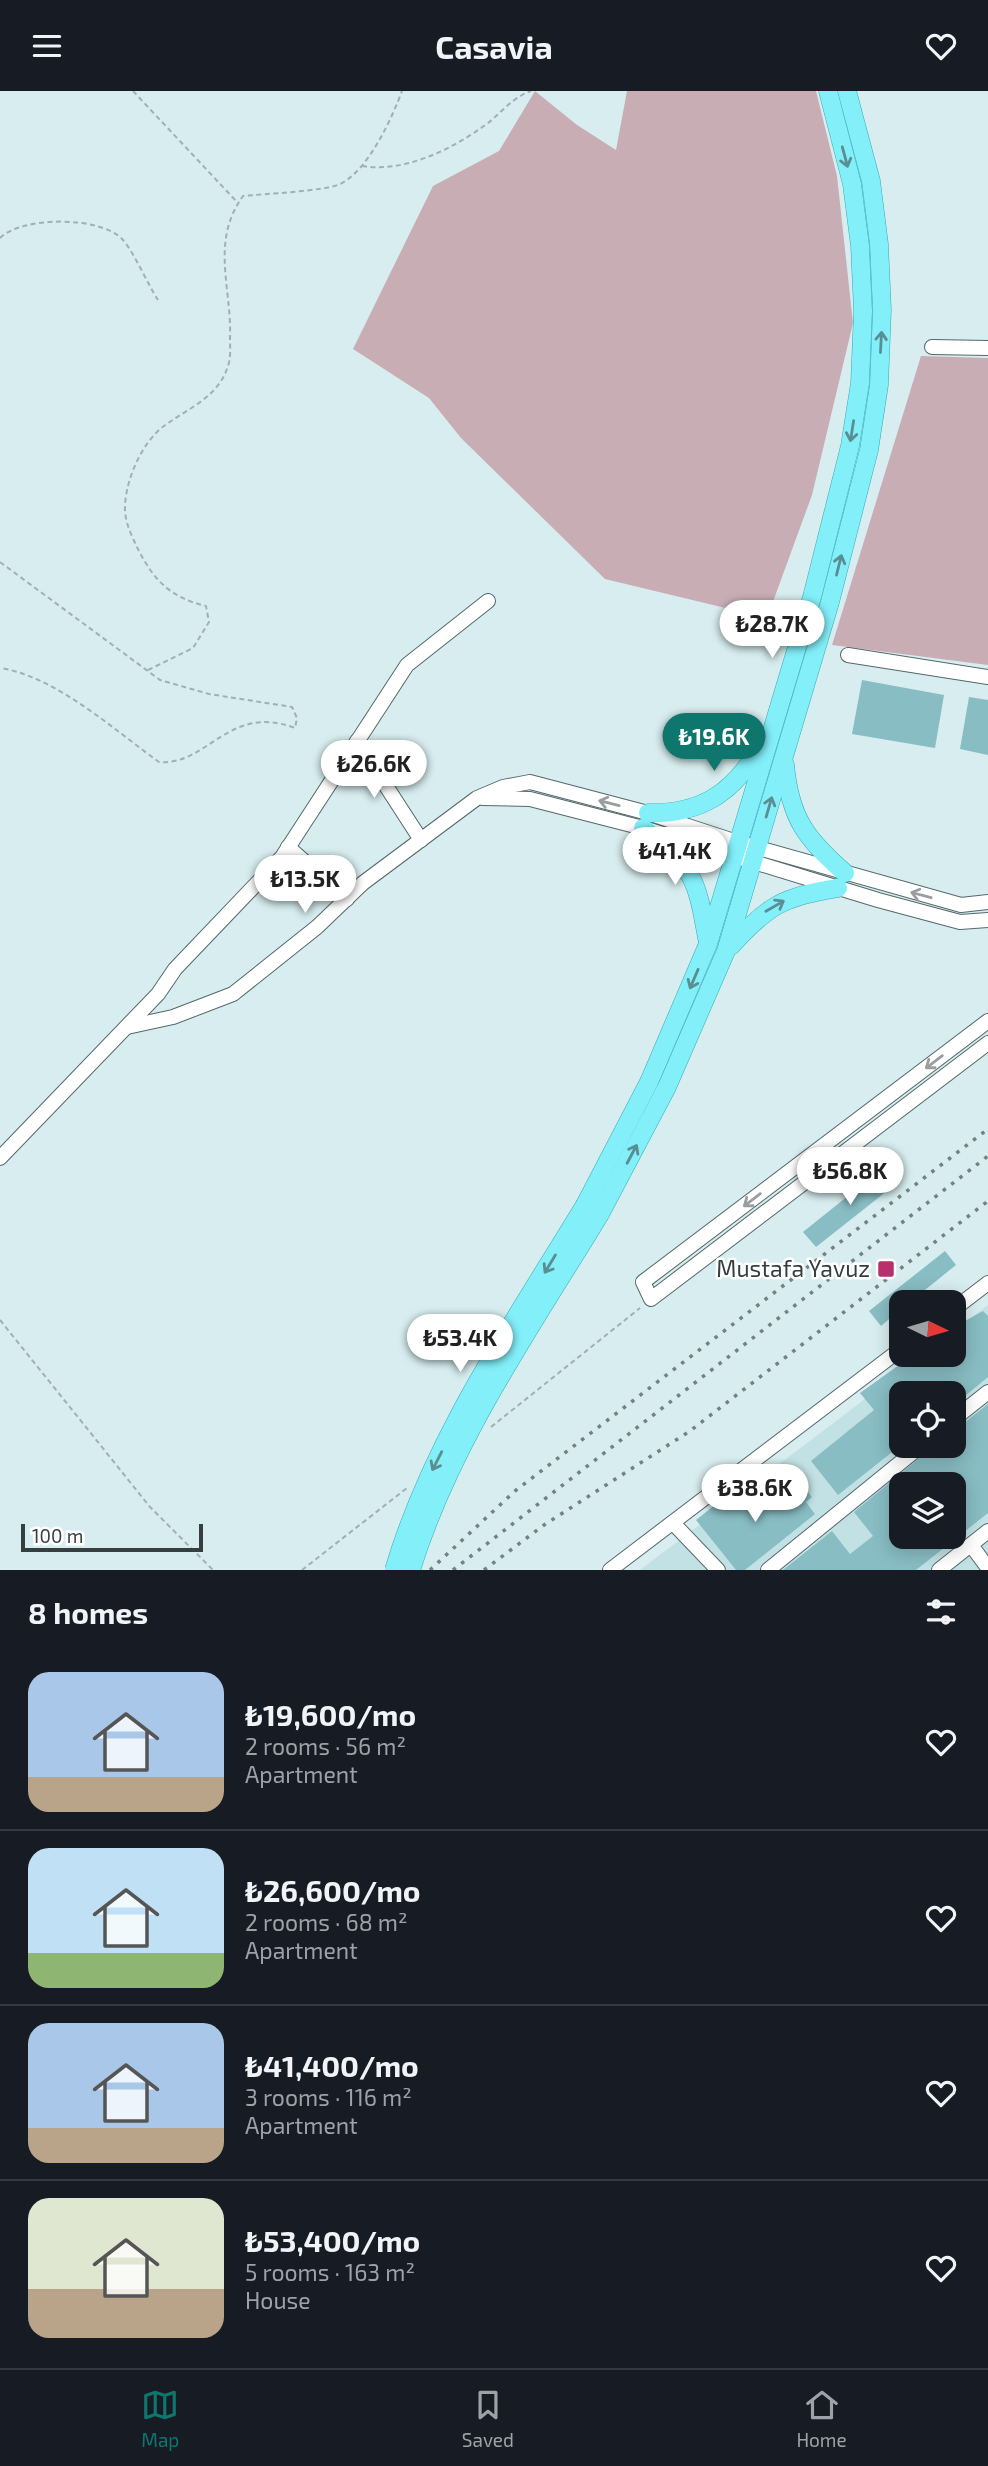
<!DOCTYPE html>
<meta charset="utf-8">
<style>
body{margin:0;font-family:"Exo 2",sans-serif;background:#242831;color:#f1f3f6;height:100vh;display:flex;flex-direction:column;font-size:26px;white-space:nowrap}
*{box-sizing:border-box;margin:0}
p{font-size:23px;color:#9ea1a6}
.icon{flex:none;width:38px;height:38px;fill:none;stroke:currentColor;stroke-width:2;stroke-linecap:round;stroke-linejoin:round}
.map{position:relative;height:1479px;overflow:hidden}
.sheet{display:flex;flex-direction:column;background:#171b24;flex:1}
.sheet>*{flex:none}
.needle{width:46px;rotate:95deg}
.tools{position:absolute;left:889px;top:1199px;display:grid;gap:14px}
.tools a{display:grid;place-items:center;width:77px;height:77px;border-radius:14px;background:#171b24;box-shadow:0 4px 18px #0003;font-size:35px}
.scale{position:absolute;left:21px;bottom:18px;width:182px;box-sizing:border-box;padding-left:7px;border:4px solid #363e3f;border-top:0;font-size:19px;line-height:24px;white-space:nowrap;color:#363e3f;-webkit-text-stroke:5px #fff;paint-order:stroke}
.price{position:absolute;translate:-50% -60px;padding:0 16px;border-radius:24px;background:#fff;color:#222;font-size:23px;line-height:46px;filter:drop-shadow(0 2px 4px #0008)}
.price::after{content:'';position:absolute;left:50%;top:42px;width:21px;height:16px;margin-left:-10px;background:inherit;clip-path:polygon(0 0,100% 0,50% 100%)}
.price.active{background:#0f766e;color:#fff}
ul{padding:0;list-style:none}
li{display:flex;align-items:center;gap:21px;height:175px;padding:0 28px}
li+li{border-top:2px solid #363941}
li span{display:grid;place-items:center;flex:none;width:196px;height:140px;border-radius:21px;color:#555}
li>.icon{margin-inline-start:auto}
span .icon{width:84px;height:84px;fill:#fffc;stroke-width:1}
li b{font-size:30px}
h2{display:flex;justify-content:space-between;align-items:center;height:84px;padding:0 28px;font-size:30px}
header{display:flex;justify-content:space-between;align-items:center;height:91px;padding:0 28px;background:#171b24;font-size:32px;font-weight:700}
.tab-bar{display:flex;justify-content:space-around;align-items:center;height:98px;border-top:2px solid #363941;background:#171b24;font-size:19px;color:#9ea1a6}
.tab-bar a{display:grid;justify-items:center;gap:4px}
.tab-bar .active{color:#0f766e}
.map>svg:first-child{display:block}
.built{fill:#c2e1e4;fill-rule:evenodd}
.green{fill:#c9adb5}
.building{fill:#88bdc3;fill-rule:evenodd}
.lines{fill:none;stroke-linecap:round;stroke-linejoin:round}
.minor-casing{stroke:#55686a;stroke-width:16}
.major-casing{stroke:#33abb5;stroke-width:19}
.path{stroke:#9fb1b2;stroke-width:2;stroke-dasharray:5 3.5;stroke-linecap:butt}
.minor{stroke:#fff;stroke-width:14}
.major{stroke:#83eff9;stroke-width:18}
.rail{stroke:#748182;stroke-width:3.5;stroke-dasharray:3.5 7;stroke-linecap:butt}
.major-bridge-casing{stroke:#33abb5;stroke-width:19;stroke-linecap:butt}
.major-bridge{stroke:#83eff9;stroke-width:18}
.oneway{stroke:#598e93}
.oneway2{stroke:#9a9e9f}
.poi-dot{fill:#b82f6b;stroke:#fff;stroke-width:2.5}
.labels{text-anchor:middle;stroke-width:5;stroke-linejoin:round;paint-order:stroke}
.poi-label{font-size:23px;fill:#363e3f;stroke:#fff;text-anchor:end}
</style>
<header><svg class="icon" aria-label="menu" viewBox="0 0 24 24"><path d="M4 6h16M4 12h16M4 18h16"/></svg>Casavia<svg class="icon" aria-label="heart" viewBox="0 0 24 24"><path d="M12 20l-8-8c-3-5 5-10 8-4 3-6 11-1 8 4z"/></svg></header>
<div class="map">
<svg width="988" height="1479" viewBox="0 0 988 1479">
<rect width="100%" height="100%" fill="#d7edef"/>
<path class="built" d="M988,1214V1479H640L923,1264H954V1240ZM901,1302H954V1354H901ZM901,1393H954V1446H901Z"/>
<g class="green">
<polygon points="535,0 577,34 616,59 627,0 816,0 837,85 853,232 812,404 767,527 605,488 461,347 429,307 353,258 433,95 499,60"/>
<polygon points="921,265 988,267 988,574 832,554"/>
</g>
<g class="building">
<polygon points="862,589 944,604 935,657 852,643"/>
<polygon points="969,606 988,609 988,664 960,658"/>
<polygon points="884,1076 897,1092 816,1156 803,1141"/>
<polygon points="945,1160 956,1174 910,1211 901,1211 901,1218 881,1235 869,1220"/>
<polygon points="983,1220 988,1225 988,1286 954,1314 954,1302 901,1302 901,1354 838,1404 811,1370 874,1319 860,1302 913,1264 954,1264 954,1236"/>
<path d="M988,1313V1422L916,1479H783L832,1440L850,1463L873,1445L854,1421L935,1354H954V1340ZM901,1393H954V1446H901Z"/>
<polygon points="788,1389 798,1401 804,1396 812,1406 806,1411 815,1423 745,1479 736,1479 696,1429 734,1399 750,1419"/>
</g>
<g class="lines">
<defs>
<g id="minor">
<polyline points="932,256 988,257"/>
<polyline points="848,564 988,586"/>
<polyline points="357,650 421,749"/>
<polyline points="482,707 530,708 643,737 878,809 960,831 988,829"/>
<polyline points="288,756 347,808"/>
<polyline points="988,930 643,1191 651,1208 988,952"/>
<polyline points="127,936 173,926 233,903 317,836 363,792 477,707 503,696 530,691 648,722 737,751 961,814 988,811"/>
<polyline points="0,1067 158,903 175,878 282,766 407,574 488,510"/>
<polyline points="954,1218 988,1192"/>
<polyline points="954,1328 988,1301"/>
<polyline points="673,1432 718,1479"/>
<polyline points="971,1454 988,1477"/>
<polyline points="610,1479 901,1258"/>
<polyline points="768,1479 922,1354"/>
<polyline points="939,1479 988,1440"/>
</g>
<g id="major">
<path d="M785,674C790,727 806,748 845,782"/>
<path d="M648,722C700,723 732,703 758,659"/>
<path d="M643,737C693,778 696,784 707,847"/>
<path d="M731,855C767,815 784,805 838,797"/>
<polyline points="585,1114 649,991 708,853 812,506 850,355 860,292 863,220 860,155 852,93 828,0"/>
<polyline points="600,1123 667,996 726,860 830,511 869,359 879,294 882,219 879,153 871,90 847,0"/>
</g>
</defs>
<use href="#minor" class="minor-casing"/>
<use href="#major" class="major-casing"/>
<g class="path">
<polyline points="133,0 237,111"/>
<path d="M362,75C405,82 453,58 488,32C502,21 513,6 531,0"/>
<path d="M0,147C22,125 100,125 122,148C133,159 148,194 158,209"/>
<path d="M0,471L160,589L209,603L292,616L297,627L295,637C228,612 208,675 159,671C113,638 55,585 0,577"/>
<path d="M148,579L193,557L209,531L206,515C172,507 155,491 139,460C133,448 126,434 125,420C124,392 141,352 164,335C188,317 218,307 228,275C231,267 230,257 230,248C232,196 210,151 243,105C262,103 326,100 340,93C368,80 392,27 402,0"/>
<polyline points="0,1229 150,1416 213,1479"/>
<polyline points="491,1336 640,1217"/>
<polyline points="302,1479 407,1397"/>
</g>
<use href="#minor" class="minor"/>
<use href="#major" class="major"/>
<g class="rail">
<polyline points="430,1479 515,1400 988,1038"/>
<polyline points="453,1479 988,1065"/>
<polyline points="484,1479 544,1434 690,1340 988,1110"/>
</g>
<defs>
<g id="major-bridge">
<path d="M394,1479C433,1347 514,1231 585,1114"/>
<path d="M411,1479C451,1350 531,1237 600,1123"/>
</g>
</defs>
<use href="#major-bridge" class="major-bridge-casing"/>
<use href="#major-bridge" class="major-bridge"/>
</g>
<defs><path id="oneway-shaft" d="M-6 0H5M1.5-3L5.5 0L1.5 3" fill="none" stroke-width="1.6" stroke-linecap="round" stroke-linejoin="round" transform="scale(1.75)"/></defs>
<g class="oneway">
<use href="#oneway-shaft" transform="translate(845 66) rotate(75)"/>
<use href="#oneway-shaft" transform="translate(881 251) rotate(-87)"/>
<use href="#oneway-shaft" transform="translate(852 340) rotate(99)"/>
<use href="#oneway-shaft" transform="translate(839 474) rotate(-76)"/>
<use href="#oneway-shaft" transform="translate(769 716) rotate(-74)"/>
<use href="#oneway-shaft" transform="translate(775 815) rotate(-30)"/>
<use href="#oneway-shaft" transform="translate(694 888) rotate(113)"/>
<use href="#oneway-shaft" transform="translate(632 1063) rotate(-62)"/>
<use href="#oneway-shaft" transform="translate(550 1173) rotate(121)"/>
<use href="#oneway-shaft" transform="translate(437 1370) rotate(117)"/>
</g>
<g class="oneway2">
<use href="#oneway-shaft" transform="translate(609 712) rotate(-166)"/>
<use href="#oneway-shaft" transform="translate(921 804) rotate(-165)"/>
<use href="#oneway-shaft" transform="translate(934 971) rotate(143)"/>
<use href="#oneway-shaft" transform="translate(752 1109) rotate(143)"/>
</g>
<rect class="poi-dot" x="877" y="1169" width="18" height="18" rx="3.5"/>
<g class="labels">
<g class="poi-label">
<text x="870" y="1186">Mustafa Yavuz</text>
</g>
</g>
</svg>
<div class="tools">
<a><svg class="needle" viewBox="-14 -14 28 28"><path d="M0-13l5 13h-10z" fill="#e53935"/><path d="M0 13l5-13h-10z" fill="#9ea1a6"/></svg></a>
<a><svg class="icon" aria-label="locate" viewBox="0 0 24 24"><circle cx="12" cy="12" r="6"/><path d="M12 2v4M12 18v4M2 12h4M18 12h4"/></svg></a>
<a><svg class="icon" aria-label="layers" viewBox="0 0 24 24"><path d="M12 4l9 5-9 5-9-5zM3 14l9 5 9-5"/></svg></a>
</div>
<div class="scale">100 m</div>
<b class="price" style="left:772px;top:569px">₺28.7K</b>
<b class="price active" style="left:714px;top:682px">₺19.6K</b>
<b class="price" style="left:374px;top:709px">₺26.6K</b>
<b class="price" style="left:675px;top:796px">₺41.4K</b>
<b class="price" style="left:305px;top:824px">₺13.5K</b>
<b class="price" style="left:850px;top:1116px">₺56.8K</b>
<b class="price" style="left:460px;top:1283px">₺53.4K</b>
<b class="price" style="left:755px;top:1433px">₺38.6K</b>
</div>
<section class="sheet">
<h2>8 homes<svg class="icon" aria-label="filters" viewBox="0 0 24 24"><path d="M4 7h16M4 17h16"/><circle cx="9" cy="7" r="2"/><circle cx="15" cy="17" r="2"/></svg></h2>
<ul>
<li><span style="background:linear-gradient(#a9c7e8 75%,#b9a48a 0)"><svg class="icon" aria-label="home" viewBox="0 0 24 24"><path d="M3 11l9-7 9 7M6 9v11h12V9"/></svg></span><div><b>₺19,600/mo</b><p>2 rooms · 56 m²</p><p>Apartment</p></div><svg class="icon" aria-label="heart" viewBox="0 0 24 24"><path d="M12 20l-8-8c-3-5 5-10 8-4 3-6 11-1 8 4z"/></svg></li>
<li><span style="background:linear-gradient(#bfe0f5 75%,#8fb573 0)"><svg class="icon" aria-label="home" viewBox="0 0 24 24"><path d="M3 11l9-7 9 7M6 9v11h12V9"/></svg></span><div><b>₺26,600/mo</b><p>2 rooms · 68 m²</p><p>Apartment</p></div><svg class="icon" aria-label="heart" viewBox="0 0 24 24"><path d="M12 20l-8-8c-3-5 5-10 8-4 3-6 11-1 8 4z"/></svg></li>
<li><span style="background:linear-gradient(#a9c7e8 75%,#b9a48a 0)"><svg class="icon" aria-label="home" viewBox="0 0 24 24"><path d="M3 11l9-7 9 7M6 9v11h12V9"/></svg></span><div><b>₺41,400/mo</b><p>3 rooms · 116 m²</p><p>Apartment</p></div><svg class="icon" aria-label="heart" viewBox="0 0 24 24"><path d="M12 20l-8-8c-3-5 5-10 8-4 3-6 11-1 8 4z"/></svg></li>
<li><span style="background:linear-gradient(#dfe7d0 65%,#b9a48a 0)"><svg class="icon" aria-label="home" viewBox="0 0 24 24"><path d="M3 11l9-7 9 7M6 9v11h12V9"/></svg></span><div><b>₺53,400/mo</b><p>5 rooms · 163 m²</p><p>House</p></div><svg class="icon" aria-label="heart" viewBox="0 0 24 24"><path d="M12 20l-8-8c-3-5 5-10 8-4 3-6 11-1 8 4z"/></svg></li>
</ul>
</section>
<nav class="tab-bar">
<a class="active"><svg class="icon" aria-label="map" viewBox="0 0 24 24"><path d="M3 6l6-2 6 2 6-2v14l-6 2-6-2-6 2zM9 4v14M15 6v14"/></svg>Map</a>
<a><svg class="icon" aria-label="saved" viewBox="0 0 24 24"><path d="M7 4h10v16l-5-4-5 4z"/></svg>Saved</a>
<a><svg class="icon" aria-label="home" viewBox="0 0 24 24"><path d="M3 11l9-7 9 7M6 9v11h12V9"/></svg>Home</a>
</nav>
